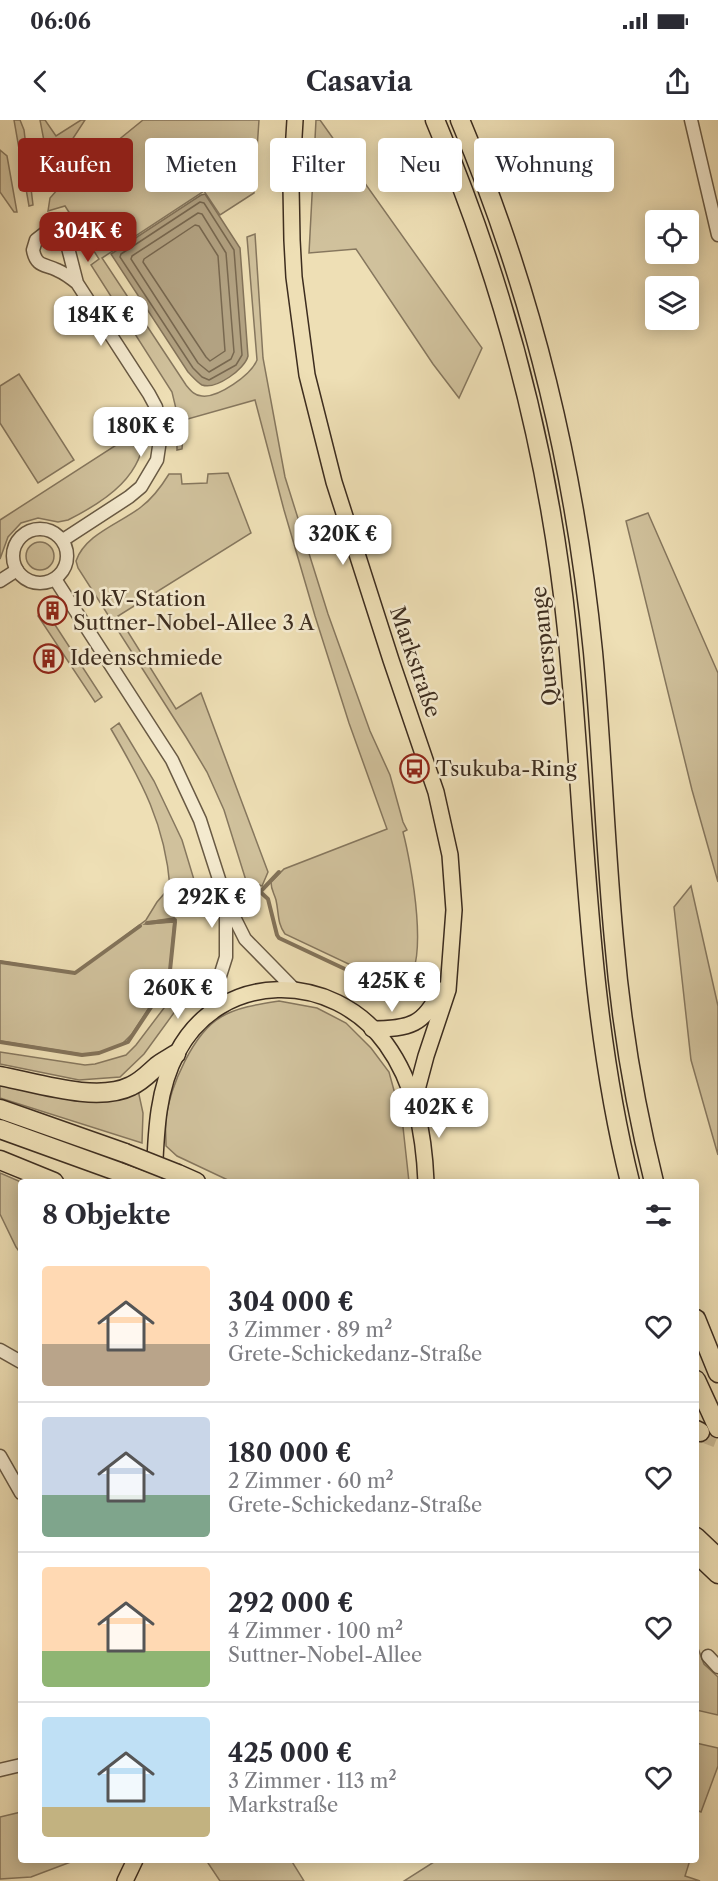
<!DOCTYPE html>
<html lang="de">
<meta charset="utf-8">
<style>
body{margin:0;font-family:"Libre Caslon Text",serif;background:#f7f7f7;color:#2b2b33;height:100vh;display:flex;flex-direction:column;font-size:22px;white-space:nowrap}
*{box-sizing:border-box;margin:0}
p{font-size:20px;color:#7c7c81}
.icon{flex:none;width:33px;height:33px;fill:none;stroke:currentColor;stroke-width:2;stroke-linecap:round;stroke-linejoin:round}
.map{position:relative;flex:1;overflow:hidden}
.panel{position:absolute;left:18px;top:1059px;width:681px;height:684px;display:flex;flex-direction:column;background:#fff;border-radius:6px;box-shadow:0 3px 15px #0003}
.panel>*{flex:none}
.guide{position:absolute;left:18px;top:18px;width:682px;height:54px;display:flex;gap:12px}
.buttons{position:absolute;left:645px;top:90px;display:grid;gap:12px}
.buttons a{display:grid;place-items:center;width:54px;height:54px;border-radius:6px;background:#fff;box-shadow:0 3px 15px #0003;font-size:30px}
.price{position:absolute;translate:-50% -51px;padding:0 14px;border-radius:12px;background:#fff;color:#222;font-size:20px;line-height:39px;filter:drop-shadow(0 2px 3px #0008)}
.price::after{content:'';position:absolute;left:50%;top:36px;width:18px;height:14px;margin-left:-9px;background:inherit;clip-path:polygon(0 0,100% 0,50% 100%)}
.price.on{background:#8f2418;color:#fff}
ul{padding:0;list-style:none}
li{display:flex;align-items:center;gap:18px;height:150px;padding:0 24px}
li+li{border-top:2px solid #e1e1e2}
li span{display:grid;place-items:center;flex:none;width:168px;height:120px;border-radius:6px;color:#555}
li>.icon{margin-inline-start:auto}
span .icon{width:72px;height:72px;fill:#fffc;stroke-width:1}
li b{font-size:26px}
h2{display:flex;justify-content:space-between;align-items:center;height:72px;padding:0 24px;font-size:26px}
.chip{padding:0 21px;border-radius:6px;background:#fff;box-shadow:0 3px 15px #0003;font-size:21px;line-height:54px}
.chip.on{background:#8f2418;color:#fff}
.status{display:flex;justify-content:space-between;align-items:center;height:42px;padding:0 30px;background:#fff;direction:ltr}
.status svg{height:16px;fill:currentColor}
header{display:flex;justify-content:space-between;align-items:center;height:78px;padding:0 24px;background:#fff;font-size:27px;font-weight:700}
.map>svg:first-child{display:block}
.green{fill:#d0c19c;stroke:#86775e;stroke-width:1.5}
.water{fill:#b2a282;stroke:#83735a;stroke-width:1.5}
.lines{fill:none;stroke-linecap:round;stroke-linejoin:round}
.shore{stroke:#786850;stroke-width:1.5}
.stream{stroke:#83735a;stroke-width:4}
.highway-tunnel{stroke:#cbbb97;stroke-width:18;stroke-dasharray:18 9;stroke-linecap:butt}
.minor-casing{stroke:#695a44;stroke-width:15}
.major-casing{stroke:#3d2d1f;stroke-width:18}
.highway-casing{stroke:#3d2d1f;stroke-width:21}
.minor{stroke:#f4eacf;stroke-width:12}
.major{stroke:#eedfb5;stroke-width:15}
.highway{stroke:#eedfb5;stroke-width:18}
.highway-bridge-casing{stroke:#3d2d1f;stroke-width:21;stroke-linecap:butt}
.highway-bridge{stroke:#eedfb5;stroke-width:18}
.labels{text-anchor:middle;stroke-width:5;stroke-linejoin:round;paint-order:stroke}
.poi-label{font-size:21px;fill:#3d2d1f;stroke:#f4eacf;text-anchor:start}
.street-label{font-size:21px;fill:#3d2d1f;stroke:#f4eacf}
</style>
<div class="status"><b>06:06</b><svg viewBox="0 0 49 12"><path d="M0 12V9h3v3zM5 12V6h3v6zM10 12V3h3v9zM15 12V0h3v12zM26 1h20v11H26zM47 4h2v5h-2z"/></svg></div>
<header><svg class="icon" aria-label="back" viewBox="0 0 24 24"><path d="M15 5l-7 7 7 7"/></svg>Casavia<svg class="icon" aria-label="share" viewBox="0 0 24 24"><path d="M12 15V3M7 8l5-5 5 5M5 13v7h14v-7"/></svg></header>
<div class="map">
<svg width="718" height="1761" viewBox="0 0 718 1761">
<rect width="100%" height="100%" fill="#eedfb5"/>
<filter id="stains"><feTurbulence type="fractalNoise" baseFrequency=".00333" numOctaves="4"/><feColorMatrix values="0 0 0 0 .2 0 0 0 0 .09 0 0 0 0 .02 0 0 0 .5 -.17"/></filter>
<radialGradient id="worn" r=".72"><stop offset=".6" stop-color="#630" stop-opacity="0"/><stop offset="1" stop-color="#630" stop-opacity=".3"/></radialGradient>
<g class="green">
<polygon points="14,0 20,0 24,10 33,85 29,86"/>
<polygon points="40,0 45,0 56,16 81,0 85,0 70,23 48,42"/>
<path d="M143,0H259L254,73L220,95L204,71L102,138L186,265C191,271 195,276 202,276C218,278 251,255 257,240L247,117L255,114L263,238L285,357L328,494L370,611L390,655L403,702L407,710L403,712C410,739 433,853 401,866L393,865L285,814C277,803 279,793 276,780C274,773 271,770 271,762L284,749L387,709L349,603L315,496L284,390L255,280L184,300L182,329L177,330V293L172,272L91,145L99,139L65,86L48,91L50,78L58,69Z"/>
<polygon points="316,0 320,0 482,228 459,278 433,244 356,129 309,133"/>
<polygon points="0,30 7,36 17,92 14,92 0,72"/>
<polygon points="19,254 74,340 38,363 0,303 0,266"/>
<path d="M144,307C147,354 106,381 68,400L58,402L38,398L21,403L8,417L0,439V400Z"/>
<path d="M228,353L251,413L118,496L176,589L201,573L268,752L262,766L254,763L250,767H248L224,690L207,652L186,617L78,448L76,441C85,414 121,403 141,387C153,378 161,367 169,354H181L182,364L207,363L208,354Z"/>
<polygon points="648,393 718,553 718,762 692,670 626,401"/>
<circle cx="40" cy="436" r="14"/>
<polygon points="46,491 102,577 95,582 38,496"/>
<path d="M119,603L154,661L182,720L195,763L191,785L173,798L148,802L145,804L174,802L169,857L132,914L122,924L96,934H81L0,921V841L76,853L146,800L157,782L170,767C165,704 142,662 111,609Z"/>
<polygon points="691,766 718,886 718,1035 691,940 674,787"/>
<path d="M279,881L317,888L346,903L371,928L389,952L398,985L403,1007L409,1062H232L177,1036L166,1026C166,1017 165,1007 166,998C170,967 193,913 221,897C238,887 260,884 279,881Z"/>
<polygon points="167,884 176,890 144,934 120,957 79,960 0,944 0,932 85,945 95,944 126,935 136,925"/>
<polygon points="0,963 138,970 143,993 142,1023 0,978"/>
<polygon points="0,1053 21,1062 21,1134 16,1127 0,1094"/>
<polygon points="696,1523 704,1544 718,1557 718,1595 696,1590"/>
<polygon points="696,1623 718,1628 718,1646 701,1692 696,1690"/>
<polygon points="21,1692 21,1740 76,1740 31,1757 0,1759 0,1697"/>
<polygon points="206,1740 291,1740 304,1761 220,1761"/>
<polygon points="437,1740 690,1740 685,1756 700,1761 404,1761"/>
</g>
<path class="water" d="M205,74L240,128L248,236C245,249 216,270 202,265C197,262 192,256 188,252L111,134L201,75Z"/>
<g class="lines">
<g class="shore">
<polygon points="200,82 204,83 234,130 242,235 236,245 209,260 202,257 193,248 120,137 121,134"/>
<polygon points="198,93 202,94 226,133 234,232 231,239 209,252 198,243 131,139 132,136"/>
<polygon points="195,105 199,106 218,136 225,231 210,241 206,237 143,142 144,139"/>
</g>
<g class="stream">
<polyline points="254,766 268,779 277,815 279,818 396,873 406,871 410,867"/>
<polyline points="261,771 279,752"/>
<polyline points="177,795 185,791"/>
<polyline points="147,803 175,800"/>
<polyline points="0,842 75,853 140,806"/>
<polyline points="0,922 82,935 99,933 128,922 169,860 175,802"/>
</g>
<polyline class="highway-tunnel" points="700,1312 718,1319"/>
<defs>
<g id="minor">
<polyline points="691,0 718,115"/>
<circle cx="40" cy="436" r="27"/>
<path d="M63,420L129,377L141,367L157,340L160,320L159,301L156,287L149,274L77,163L66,120L54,113H45L36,120L33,130C36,147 45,144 57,150C64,153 71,158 77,163"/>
<polyline points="55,459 172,640 200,700 226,781 245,819 295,870"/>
<polyline points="0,461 17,450"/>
<polyline points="212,891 214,875 226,837 226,785"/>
<polyline points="0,1230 21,1242"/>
<polyline points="0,1336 21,1373"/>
<polyline points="708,1536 718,1547"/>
<polyline points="0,1650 21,1645"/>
</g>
<g id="major">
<polyline points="295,0 291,66 292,120 294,157 307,255 334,362 391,540 436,672 450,735 454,790 448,870 426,936 414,981"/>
<path d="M372,909C409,909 425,905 440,870"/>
<path d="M154,1062C156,1018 156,972 177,933C220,850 333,850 386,924C415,964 424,1013 426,1062"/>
<polyline points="125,1761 135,1740"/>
</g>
<g id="highway">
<path d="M435,0C504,163 549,334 567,510C586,695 585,881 630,1062"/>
<path d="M460,0C532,170 575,349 593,532C602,628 605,724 614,820C621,902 634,982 654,1062"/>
<path d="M0,956C37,963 97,983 131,966C142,961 148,954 157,946C162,942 170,938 176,934"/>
<polyline points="0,989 125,1033"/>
<polyline points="0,1009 147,1062"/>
<polyline points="0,1040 54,1062"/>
<polyline points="178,1054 196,1062"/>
<polyline points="696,1199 718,1253"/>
<polyline points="696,1260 718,1308"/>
<polyline points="696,1310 700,1312"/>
<polyline points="696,1417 718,1438"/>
<polyline points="697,1434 718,1454"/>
</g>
</defs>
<use href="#minor" class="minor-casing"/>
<use href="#major" class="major-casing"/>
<use href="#highway" class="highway-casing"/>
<use href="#minor" class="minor"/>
<use href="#major" class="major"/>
<use href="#highway" class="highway"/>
<defs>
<polyline id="highway-bridge" points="125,1033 178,1054"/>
</defs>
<use href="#highway-bridge" class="highway-bridge-casing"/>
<use href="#highway-bridge" class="highway-bridge"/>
</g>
<defs>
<symbol id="building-ring" viewBox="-11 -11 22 22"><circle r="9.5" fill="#f4eacf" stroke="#8f2418" stroke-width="1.5"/><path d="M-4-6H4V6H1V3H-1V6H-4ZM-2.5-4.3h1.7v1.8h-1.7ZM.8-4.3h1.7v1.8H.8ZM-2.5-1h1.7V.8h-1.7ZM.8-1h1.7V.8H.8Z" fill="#8f2418"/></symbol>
<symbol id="bus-ring" viewBox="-11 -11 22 22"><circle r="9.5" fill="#f4eacf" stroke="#8f2418" stroke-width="1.5"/><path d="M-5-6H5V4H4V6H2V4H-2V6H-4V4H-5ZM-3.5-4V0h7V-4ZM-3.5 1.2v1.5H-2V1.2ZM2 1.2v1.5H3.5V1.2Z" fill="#8f2418"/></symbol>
</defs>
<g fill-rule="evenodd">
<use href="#building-ring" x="36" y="474" width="33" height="33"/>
<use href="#building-ring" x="32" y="522" width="33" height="33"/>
<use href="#bus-ring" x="398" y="632" width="33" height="33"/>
</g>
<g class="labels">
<g class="poi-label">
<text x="73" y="486">10 kV-Station<tspan x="73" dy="24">Suttner-Nobel-Allee 3 A</tspan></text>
<text x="70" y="545">Ideenschmiede</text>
<text x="436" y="656">Tsukuba-Ring</text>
</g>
<g class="street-label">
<text transform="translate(545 526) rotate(-96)" y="7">Querspange</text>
<text transform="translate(415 542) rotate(71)" y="7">Markstraße</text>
</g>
</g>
<rect width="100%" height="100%" filter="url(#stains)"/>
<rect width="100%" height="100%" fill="url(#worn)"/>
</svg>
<div class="buttons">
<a><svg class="icon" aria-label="locate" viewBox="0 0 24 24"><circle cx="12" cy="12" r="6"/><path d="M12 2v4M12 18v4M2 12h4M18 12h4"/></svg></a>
<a><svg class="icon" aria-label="layers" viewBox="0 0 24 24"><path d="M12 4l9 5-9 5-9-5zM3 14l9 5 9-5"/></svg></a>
</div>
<b class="price on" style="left:88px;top:143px">304K €</b>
<b class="price" style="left:101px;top:227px">184K €</b>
<b class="price" style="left:141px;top:338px">180K €</b>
<b class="price" style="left:343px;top:446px">320K €</b>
<b class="price" style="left:212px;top:809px">292K €</b>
<b class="price" style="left:392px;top:893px">425K €</b>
<b class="price" style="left:178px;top:900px">260K €</b>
<b class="price" style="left:439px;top:1019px">402K €</b>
<div class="guide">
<a class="chip on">Kaufen</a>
<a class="chip">Mieten</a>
<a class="chip">Filter</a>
<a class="chip">Neu</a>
<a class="chip">Wohnung</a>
</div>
<section class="panel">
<h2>8 Objekte<svg class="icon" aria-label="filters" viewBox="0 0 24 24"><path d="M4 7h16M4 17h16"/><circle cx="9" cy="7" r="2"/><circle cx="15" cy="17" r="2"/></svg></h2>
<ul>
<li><span style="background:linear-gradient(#ffd9b3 65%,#b9a48a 0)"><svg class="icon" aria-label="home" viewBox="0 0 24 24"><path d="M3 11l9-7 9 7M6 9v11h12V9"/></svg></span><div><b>304 000 €</b><p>3 Zimmer · 89 m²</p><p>Grete-Schickedanz-Straße</p></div><svg class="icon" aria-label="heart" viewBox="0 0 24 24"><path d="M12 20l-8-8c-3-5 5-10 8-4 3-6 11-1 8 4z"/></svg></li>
<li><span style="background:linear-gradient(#c9d6e8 65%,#7fa58c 0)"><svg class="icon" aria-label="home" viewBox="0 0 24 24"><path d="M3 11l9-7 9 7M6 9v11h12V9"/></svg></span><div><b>180 000 €</b><p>2 Zimmer · 60 m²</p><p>Grete-Schickedanz-Straße</p></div><svg class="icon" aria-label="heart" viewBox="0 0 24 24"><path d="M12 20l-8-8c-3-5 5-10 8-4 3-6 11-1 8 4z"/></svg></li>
<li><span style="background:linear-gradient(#ffd9b3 70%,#8fb573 0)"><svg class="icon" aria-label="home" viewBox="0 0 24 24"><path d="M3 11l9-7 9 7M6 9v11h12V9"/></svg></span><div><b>292 000 €</b><p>4 Zimmer · 100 m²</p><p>Suttner-Nobel-Allee</p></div><svg class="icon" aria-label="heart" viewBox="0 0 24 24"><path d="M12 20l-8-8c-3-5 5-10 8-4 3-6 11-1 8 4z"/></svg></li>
<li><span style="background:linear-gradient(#bfe0f5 75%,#c2b280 0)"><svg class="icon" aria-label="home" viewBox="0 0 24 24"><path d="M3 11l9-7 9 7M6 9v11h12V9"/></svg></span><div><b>425 000 €</b><p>3 Zimmer · 113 m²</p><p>Markstraße</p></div><svg class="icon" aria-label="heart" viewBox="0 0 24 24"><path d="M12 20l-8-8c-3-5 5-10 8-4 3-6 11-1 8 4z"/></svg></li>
</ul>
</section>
</div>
